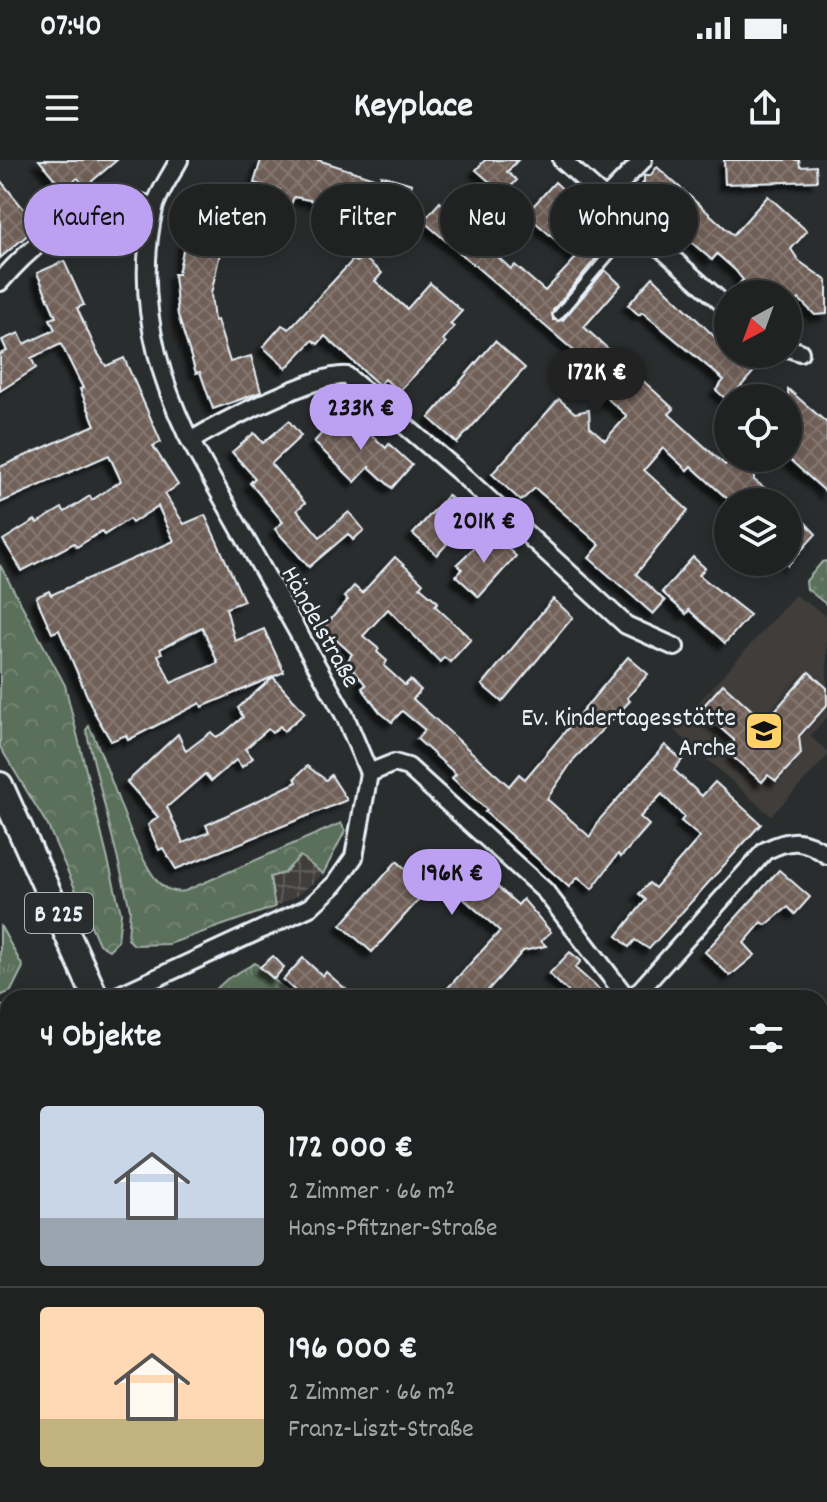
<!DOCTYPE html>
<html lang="de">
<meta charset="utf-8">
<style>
body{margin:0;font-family:Dekko,sans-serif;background:#282a2a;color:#f1f3f6;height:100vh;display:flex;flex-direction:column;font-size:30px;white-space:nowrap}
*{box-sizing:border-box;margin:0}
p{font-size:26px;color:#a2a4a5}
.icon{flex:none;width:44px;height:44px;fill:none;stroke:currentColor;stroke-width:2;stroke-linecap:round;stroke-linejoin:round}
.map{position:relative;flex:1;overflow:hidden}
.side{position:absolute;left:0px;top:830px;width:828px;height:512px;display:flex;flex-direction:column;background:#202222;border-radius:24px 24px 0 0;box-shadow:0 4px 20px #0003,0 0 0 2px #3d3f40}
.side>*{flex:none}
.banner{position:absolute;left:24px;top:24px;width:780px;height:72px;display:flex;gap:16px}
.needle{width:52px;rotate:221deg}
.buttons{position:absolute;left:714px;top:120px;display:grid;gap:16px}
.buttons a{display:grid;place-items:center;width:88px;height:88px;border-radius:50%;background:#202222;box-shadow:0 4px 20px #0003,0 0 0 2px #3d3f40;font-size:40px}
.price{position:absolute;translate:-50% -68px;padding:0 18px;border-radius:28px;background:#bca0f2;color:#111;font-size:26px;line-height:52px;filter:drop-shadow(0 2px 4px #0008)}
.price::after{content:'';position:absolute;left:50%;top:48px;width:24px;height:18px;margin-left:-12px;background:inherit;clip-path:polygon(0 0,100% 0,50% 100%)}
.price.selected{background:#222;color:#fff}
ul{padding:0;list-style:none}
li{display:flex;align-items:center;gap:24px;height:200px;padding:0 40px}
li+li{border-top:2px solid #3d3f40}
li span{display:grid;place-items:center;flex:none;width:224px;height:160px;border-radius:8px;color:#555}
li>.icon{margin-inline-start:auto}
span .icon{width:96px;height:96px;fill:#fffc;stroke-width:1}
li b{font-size:34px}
h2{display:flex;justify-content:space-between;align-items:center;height:96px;padding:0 40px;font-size:34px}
.chip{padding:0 28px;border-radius:36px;background:#202222;box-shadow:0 4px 20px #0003,0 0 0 2px #3d3f40;font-size:28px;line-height:72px}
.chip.selected{background:#bca0f2;color:#111}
.status{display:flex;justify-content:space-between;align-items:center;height:56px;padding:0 40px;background:#202222;direction:ltr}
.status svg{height:22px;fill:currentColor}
header{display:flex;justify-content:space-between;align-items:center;height:104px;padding:0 40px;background:#202222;font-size:36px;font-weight:700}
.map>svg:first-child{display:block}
.built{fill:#3f3d3b}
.industrial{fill:url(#industrial-grid)}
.grass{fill:url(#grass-tufts);stroke:#a1b0a9;stroke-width:2}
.forest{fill:url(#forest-crowns);stroke:#a1b0a9;stroke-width:2}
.park{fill:url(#park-dots);stroke:#a1b0a9;stroke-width:2}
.building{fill:url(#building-cross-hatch);stroke:#e8f1f8;stroke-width:2;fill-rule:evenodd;filter:url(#shadow)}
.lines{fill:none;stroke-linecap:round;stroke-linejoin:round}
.service-casing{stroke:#e8f1f8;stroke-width:14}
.minor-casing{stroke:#e8f1f8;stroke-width:22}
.primary-casing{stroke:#e8f1f8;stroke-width:30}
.service{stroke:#2a2d2e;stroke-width:8}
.minor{stroke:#2a2d2e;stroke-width:16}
.primary{stroke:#2a2d2e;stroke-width:24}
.labels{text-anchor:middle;stroke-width:6;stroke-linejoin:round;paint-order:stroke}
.shield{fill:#2a2d2e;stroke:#afb6bb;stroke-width:2}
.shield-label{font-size:24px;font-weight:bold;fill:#e8f1f8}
.street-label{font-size:26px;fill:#e8f1f8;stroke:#2a2d2e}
.poi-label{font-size:26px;fill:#e8f1f8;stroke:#2a2d2e;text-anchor:end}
</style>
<div class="status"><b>07:40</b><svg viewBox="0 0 49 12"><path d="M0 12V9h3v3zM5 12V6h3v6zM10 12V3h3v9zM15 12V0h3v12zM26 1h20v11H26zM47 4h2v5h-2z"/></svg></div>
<header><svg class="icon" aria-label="menu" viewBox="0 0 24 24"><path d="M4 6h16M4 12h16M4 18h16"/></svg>Keyplace<svg class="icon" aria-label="share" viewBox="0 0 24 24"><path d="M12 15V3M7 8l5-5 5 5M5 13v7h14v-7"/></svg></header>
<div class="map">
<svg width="827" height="1342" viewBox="0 0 827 1342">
<defs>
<pattern id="industrial-grid" width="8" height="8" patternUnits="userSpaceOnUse" patternTransform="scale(2)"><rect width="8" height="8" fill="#3f3d3b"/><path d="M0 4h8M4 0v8" fill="none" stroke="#5b5a58"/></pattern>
<pattern id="grass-tufts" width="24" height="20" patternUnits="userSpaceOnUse" patternTransform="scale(2)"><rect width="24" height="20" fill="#5a6f5a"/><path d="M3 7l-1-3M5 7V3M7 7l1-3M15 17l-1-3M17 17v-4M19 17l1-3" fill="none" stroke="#728472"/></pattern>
<pattern id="forest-crowns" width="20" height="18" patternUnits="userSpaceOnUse" patternTransform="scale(2)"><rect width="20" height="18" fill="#5a6f5a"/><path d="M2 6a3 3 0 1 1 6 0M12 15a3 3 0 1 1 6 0" fill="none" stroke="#728472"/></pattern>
<pattern id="park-dots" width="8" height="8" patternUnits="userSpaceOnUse" patternTransform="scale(2)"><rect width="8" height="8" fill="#5a6f5a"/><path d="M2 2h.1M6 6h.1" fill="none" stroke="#728472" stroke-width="1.8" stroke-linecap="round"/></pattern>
<pattern id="building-cross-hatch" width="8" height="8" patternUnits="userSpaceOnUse" patternTransform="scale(2)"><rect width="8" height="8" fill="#716158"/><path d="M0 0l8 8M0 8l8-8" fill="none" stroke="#857871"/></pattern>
<filter id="shadow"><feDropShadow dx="-6" dy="6" stdDeviation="2" flood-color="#0009"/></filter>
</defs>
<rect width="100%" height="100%" fill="#2a2d2e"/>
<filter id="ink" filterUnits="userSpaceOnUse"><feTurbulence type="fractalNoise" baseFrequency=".0125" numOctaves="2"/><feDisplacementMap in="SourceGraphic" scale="16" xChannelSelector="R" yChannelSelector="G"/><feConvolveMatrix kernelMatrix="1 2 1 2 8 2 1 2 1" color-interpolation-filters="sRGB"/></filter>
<g filter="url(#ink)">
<polygon class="built" points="795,435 827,456 827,557 810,576 827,591 827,597 771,656 674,570"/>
<g class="industrial">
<polygon points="300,696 323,714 300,734 275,747 270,717 285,713"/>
<polygon points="0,867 8,872 8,1144 0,1135"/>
</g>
<g class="grass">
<polygon points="0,765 23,807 11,831 0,836"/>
<polygon points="255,803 295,838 206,838 227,819"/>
<polygon points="0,1316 8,1322 8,1334 36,1334 43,1342 0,1342"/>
</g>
<g class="forest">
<polygon points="0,405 65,525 121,753 118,781 109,790 99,784 48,666 0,587"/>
<path d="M89,566C111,610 129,684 157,721C164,729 174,733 185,731L341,663L345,671L323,714L300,696L284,713L270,717L275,747L169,784L134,785L128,779L130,749L86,570Z"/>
</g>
<polygon class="park" points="827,401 827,445 807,429 806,421 822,402"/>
<g class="building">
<polygon points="39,0 117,0 85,27 78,18 62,28"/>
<polygon points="261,0 318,0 380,20 381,15 412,24 401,58 294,37 280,71 266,65 280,30 254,23"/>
<polygon points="485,0 518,0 507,12 517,20 504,34 476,10"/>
<polygon points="724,0 799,0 800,7 816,6 817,21 725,24"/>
<polygon points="657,7 733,75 768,36 807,71 791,89 799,101 827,121 827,154 815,155 799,139 795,144 788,134 730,134 743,120 735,110 717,94 712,100 634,33 644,22 644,16 650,16"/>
<polygon points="0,20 38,66 0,98"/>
<polygon points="555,22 574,40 560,56 589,83 595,76 607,85 553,150 553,160 563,160 605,110 621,125 584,167 674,249 669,254 725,305 731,298 740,302 754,315 754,320 784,342 731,342 691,306 687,310 663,288 644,310 688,350 636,414 665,441 653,454 589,398 600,385 535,328 521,341 492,314 559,239 575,253 589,250 590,267 605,280 627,256 571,206 580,196 423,61 440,42 474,73 482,64 495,76 486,86 511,109 515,105 545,131 576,98 526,54"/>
<polygon points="195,35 231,43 211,134 214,161 217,160 230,202 251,196 261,232 213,249 200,212 196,213 178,155 174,114 178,114"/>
<polygon points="363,97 382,113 375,121 407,149 430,123 462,151 450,164 454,167 443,180 446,183 399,231 385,219 379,225 325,176 318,184 313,180 286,208 263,187 282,165 289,169 353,100 357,102"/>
<path d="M64,101L84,145L77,148L97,192L106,206L124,198L151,259L161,282L153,286L178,325L165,334L184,364L205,355L244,441L226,448L235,481L264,469L284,512L202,547L200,543L128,580L126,575L111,581L94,552L59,470L52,473L36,437L49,431L51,435L174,381L158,346L132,363L129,359L104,375L102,371L77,387L74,383L22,411L3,380L35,360L37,363L62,348L65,352L90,336L92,340L121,321L109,295L0,343V307L95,265L80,229L83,228L61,184L31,198L36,208L0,231V194L7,191L2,180L19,173L24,184L55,170L50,159L56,157L37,113ZM202,467L218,503L171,523L158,495L162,493L160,489Z"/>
<polygon points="653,117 718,180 728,169 728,194 755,194 763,201 728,241 716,230 724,220 642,152 639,155 628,145"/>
<polygon points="495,181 525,208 457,283 429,258"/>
<polygon points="788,229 827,263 827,333 788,298"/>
<polygon points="339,254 356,268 359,264 386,288 389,284 412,305 392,328 369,307 355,322 314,282"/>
<polygon points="289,261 301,276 271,304 305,343 297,350 320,377 349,352 364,370 353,380 348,374 309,407 275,369 283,362 250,323 255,318 232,292 254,273 263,283"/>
<polygon points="448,335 465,351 441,378 447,384 437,395 413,374"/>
<polygon points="788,344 816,374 788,405"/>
<polygon points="493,375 516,396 479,437 456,416 462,409 457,404 483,379 486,382"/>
<polygon points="395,397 423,423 420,427 438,442 435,446 471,479 450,502 444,497 440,502 388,449 363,476 379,489 377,492 387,501 384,506 405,525 410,520 421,530 413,539 509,626 519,614 525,619 628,497 648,514 627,538 630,541 574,599 547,639 590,677 600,659 665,585 682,600 674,610 702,636 715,622 761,664 649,789 635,780 629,787 617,776 646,740 639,734 649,723 655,728 700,677 681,661 684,657 662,634 640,657 649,665 621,697 618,694 592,729 578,717 569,727 485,652 487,650 452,618 456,614 417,579 425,570 402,551 392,562 380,552 362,528 366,525 347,502 352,494 323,468 348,440 344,437 354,426 362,433"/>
<polygon points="693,397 705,408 699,415 750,455 725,483 689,450 686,454 662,432"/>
<polygon points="553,439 573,457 502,542 482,525"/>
<polygon points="809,512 827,528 827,545 799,576 801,594 776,621 768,615 762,622 733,597 734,580 700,550 723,524 765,562"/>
<polygon points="273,517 305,553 284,571 280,566 272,573 268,569 245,589 253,598 242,607 236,600 211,621 205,614 167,647 183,683 209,672 206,665 297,622 295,618 307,606 326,620 331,615 347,640 176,709 163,688 159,690 148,665 158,657 127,622 178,574 186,591 211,572 216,577 224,573 243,557 238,548"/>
<polygon points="431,690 451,707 462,695 518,745 523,739 551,772 541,781 546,786 523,791 481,838 455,838 446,830 500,771 439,717 372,792 341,765 397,701 410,713"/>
<polygon points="779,710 810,737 795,754 788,747 766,765 762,762 744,783 755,795 730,816 705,792"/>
<polygon points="570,792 581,801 575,808 600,830 593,838 575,838 549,814"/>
<polygon points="273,796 284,807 274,819 260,807"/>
<polygon points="303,798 323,816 326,812 356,838 303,838 283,820"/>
</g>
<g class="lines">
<defs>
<polyline id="service" points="558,155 635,64"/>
<g id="minor">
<polyline points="562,0 728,148"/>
<polyline points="605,39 643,0"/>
<path d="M0,122C32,85 75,50 124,42C133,40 145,44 154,46"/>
<polyline points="788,188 800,192"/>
<path d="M191,281C217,264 320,212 347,216L458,311L626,465L675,487"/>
<polyline points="369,613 394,603 408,607 545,731 627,838"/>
<path d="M113,838L310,747L335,724L354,697L369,613L345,556L187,275C153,204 136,127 154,49C158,33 171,15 179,0"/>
<path d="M633,838L765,691C790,678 804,678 827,695"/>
<polyline points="0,856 8,858"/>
<polyline points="820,1002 827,1007"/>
<polyline points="747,1334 755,1342"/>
</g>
<g id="primary">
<polyline points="0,625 96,838"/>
<polyline points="407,1334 413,1342"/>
</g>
</defs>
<use href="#service" class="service-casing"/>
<use href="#minor" class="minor-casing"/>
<use href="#primary" class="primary-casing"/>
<use href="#service" class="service"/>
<use href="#minor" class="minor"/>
<use href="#primary" class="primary"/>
</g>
</g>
<defs>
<symbol id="school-square" viewBox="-11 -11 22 22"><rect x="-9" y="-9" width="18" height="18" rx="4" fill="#ffd166" stroke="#2a2d2e"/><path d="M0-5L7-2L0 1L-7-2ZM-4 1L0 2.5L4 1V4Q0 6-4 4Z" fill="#111"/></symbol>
</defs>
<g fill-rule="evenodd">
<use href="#school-square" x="742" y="549" width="44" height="44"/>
</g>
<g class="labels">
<rect class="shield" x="25" y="733" width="68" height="40" rx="6"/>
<g class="shield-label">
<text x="59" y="761">B 225</text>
</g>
<g class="street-label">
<text transform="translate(322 466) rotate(61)" y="9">Händelstraße</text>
</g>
<g class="poi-label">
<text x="736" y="565">Ev. Kindertagesstätte<tspan x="736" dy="30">Arche</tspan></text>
</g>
</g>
</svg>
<div class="buttons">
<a><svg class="needle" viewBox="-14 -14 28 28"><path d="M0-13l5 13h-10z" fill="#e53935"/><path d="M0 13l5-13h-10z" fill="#a2a4a5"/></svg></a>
<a><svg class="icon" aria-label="locate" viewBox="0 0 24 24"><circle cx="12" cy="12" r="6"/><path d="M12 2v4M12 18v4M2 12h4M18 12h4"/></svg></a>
<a><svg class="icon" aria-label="layers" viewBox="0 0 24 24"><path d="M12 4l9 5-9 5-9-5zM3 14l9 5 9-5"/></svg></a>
</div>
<b class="price selected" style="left:597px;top:256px">172K €</b>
<b class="price" style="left:361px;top:292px">233K €</b>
<b class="price" style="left:484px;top:405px">201K €</b>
<b class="price" style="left:452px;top:757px">196K €</b>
<div class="banner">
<a class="chip selected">Kaufen</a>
<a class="chip">Mieten</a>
<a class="chip">Filter</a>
<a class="chip">Neu</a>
<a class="chip">Wohnung</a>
</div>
<section class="side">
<h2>4 Objekte<svg class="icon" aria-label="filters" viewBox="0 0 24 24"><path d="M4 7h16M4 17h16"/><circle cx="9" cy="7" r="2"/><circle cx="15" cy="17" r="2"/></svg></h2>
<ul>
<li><span style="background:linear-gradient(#c9d6e8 70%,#9aa5b1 0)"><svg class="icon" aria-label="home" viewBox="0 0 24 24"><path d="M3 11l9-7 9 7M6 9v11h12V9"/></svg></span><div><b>172 000 €</b><p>2 Zimmer · 66 m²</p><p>Hans-Pfitzner-Straße</p></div></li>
<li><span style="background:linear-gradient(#ffd9b3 70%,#c2b280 0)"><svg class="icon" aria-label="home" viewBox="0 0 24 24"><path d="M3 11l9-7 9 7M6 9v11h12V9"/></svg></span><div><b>196 000 €</b><p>2 Zimmer · 66 m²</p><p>Franz-Liszt-Straße</p></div></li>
</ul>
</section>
</div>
